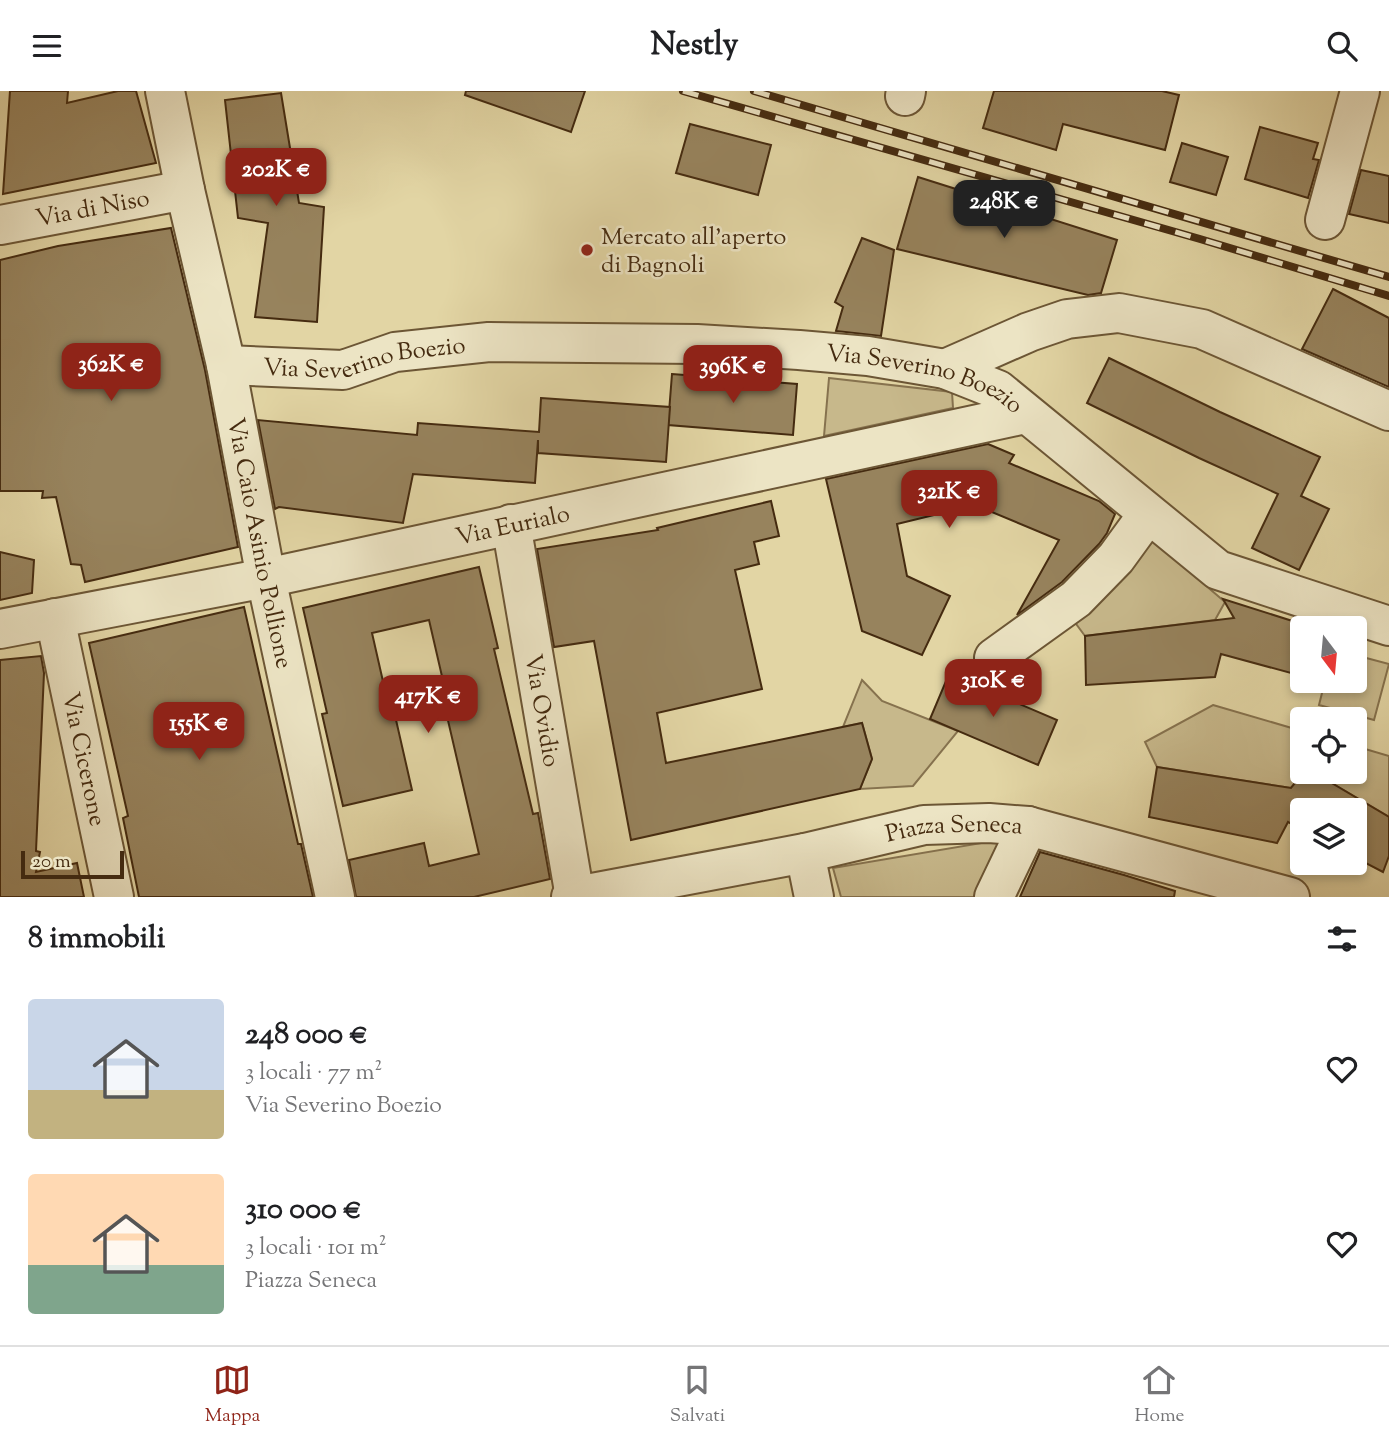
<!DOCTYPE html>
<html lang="it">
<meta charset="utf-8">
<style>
body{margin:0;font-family:"Sorts Mill Goudy",serif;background:#f2f2f2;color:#202124;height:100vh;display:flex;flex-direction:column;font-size:26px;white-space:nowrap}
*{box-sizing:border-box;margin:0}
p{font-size:23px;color:#757577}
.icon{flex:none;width:38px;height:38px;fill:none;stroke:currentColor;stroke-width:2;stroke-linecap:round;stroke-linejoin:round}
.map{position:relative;height:806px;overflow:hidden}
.side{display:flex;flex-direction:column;background:#fff;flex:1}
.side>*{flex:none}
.needle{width:46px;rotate:164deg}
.buttons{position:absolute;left:1290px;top:525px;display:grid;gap:14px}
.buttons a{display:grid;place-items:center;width:77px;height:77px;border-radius:7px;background:#fff;box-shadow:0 4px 10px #0003;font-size:35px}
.scale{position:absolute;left:21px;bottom:18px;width:103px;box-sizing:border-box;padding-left:7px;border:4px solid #452b10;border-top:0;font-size:19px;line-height:24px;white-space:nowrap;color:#452b10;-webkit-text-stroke:5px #ece4c4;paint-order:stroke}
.price{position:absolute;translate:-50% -60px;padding:0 16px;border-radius:14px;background:#8f2418;color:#fff;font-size:23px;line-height:46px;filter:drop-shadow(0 2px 4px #0008)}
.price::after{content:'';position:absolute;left:50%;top:42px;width:21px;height:16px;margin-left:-10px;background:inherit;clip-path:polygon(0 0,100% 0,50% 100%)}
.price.selected{background:#222;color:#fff}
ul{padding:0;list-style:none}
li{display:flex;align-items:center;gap:21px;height:175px;padding:0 28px}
li span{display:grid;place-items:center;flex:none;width:196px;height:140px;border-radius:7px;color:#555}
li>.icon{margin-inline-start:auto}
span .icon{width:84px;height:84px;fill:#fffc;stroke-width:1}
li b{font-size:30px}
h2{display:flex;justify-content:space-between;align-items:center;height:84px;padding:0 28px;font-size:30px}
header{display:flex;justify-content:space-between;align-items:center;height:91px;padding:0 28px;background:#fff;font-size:32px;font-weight:700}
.tabs{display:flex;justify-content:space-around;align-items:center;height:98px;border-top:2px solid #e0e0e0;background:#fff;font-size:19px;color:#757577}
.tabs a{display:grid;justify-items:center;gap:4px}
.tabs .selected{color:#8f2418}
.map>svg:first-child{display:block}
.green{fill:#c7b88b;stroke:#86724e;stroke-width:2}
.building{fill:#97835d;stroke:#452b10;stroke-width:2}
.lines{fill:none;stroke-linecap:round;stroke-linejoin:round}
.minor-casing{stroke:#6c5635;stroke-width:42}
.minor{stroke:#ece4c4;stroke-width:38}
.rail-casing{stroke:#452b10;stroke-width:8}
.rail{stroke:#ece4c4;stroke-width:5;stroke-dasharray:16;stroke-linecap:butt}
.poi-dot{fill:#8f2418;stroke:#ece4c4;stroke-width:2.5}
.labels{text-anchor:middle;stroke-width:5;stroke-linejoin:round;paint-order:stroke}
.street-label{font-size:24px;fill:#452b10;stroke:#ece4c4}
.poi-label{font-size:24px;fill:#452b10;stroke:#ece4c4;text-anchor:start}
</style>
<header><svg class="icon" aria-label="menu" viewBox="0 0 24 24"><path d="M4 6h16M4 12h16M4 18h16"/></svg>Nestly<svg class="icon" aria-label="search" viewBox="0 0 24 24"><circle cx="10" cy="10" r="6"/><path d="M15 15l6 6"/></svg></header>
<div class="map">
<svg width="1389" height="806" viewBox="0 0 1389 806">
<rect width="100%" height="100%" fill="#e2d5a4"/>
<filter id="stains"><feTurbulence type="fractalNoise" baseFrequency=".00286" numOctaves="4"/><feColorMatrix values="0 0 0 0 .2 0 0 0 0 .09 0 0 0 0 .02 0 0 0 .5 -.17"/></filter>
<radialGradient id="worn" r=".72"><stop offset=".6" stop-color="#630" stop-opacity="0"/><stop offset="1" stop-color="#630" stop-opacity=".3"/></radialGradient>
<g class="green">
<polygon points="829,287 952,301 953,317 824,345"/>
<polygon points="1149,446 1225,511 1215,529 1085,545 1071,526"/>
<polygon points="1355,564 1389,573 1374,629 1319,614 1325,590 1354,590"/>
<polygon points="862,589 882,610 958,640 913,695 860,698 872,668 862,632 843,636"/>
<polygon points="1213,614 1302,640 1302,681 1304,681 1291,697 1157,676 1145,651"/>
<polygon points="1355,655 1389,665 1389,726 1313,681 1354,681"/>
<polygon points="1005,748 975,806 841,806 833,777"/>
</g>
<g class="building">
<polygon points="10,0 68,0 67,12 118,0 136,0 156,72 3,103"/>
<polygon points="466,0 585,0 571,41 465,4"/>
<polygon points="994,0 1162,0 1179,4 1165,59 1063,33 1056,59 983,37"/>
<polygon points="281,2 299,112 324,116 317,231 255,226 268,132 238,127 225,9"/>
<polygon points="690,33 771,54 758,104 676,82"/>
<polygon points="1260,36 1318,52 1313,68 1319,69 1308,107 1245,88"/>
<polygon points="1182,52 1228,66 1216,104 1170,91"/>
<polygon points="1361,79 1389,85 1389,132 1349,123"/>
<polygon points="918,86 1117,149 1101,202 1088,204 897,158"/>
<polygon points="171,137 205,279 238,456 85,491 81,474 71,473 56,406 42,407 43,400 0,400 0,169 58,155"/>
<polygon points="862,147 894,159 881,245 836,240 843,216 835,211"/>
<polygon points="1333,198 1389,227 1389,296 1302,258"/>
<polygon points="1109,267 1220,321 1320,366 1301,405 1329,418 1299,479 1252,457 1278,403 1199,367 1087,312"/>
<polygon points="672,283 797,293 793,344 668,334"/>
<polygon points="541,307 670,316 666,371 538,362 538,349 535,392 413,383 403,432 279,416 275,418 258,329 417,344 418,332 539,341"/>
<polygon points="988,353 1014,364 1009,372 1099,410 1115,423 1107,442 1099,453 1062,491 1017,524 1059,449 975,414 897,433 907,485 950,505 922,564 862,540 826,388"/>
<polygon points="771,410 779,445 754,451 759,473 735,479 762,598 657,622 666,672 862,632 872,668 860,698 631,749 594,550 554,556 537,458 658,439 657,437"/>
<polygon points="0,461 34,469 32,502 0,509"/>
<polygon points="479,476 498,557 494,558 533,723 538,722 550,788 474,806 356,806 349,769 424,752 429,775 479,763 440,595 444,594 429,529 372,542 387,608 391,607 412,699 343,715 322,623 327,622 303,517"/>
<polygon points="1223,508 1302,533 1302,585 1221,563 1215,586 1086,594 1085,545 1234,527"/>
<polygon points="244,516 298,753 301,753 313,806 139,806 123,727 128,725 89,552"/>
<polygon points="41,565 44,582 36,760 40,761 36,781 77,772 84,806 0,806 0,569"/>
<polygon points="949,583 1057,629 1038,674 930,628"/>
<polygon points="1157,676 1291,697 1304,681 1313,681 1389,726 1389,765 1383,781 1354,766 1354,719 1302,719 1302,739 1288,731 1277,752 1149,726"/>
<polygon points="1040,761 1124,784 1175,800 1174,806 1020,806"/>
</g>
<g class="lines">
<defs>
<g id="minor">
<path id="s1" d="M165,0L185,99L226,274L266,487L335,806"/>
<polyline points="905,5 906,0"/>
<polyline points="1325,129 1360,0"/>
<path id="s2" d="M0,134L185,99"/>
<path id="s3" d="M226,274L343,279L395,261L489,251L697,253L799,259L868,265L945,278L998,299L1218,479L1389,535"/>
<polyline points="945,278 1029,241 1067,228 1119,222 1202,238 1389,320"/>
<path id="s4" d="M511,433L575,806"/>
<path id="s5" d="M55,527L114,806"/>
<path id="s6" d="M0,538L266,487L1025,323"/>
<polyline points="994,567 1076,508 1116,467 1148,423"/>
<polyline points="805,762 814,806"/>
<path id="s7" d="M571,806L805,762L924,734L989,732L1028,735L1290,806"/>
<polyline points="994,806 1028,735"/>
</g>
</defs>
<use href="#minor" class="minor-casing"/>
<use href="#minor" class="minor"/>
<defs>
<g id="rail">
<polyline points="683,0 1200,148 1389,205"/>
<polyline points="754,0 1389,186"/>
</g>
</defs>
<use href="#rail" class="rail-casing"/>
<use href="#rail" class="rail"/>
</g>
<circle class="poi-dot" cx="587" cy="159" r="7"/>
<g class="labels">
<g class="street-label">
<text dy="8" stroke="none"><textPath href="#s2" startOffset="94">Via di Niso</textPath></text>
<text dy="8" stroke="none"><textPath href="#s3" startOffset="140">Via Severino Boezio</textPath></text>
<text dy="8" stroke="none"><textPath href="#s3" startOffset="707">Via Severino Boezio</textPath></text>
<text dy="8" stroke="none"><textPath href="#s6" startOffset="523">Via Eurialo</textPath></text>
<text dy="8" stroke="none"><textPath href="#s1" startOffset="462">Via Caio Asinio Pollione</textPath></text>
<text dy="8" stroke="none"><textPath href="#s4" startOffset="189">Via Ovidio</textPath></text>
<text dy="8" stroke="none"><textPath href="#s5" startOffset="144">Via Cicerone</textPath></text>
<text dy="8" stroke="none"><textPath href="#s7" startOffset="390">Piazza Seneca</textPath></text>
</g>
<g class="poi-label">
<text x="601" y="153">Mercato all'aperto<tspan x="601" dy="28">di Bagnoli</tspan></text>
</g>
</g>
<rect width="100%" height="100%" filter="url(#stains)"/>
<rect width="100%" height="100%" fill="url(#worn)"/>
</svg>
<div class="buttons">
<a><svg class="needle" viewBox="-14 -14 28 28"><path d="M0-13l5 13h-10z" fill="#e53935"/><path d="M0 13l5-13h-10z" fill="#757577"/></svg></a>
<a><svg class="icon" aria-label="locate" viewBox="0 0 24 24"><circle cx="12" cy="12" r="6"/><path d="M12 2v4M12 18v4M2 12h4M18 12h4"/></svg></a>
<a><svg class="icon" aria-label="layers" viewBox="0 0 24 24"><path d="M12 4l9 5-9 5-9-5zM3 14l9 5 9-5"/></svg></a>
</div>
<div class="scale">20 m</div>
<b class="price" style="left:276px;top:117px">202K €</b>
<b class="price selected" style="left:1004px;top:149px">248K €</b>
<b class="price" style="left:111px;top:312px">362K €</b>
<b class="price" style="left:733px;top:314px">396K €</b>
<b class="price" style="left:949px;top:439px">321K €</b>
<b class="price" style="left:993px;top:628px">310K €</b>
<b class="price" style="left:428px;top:644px">417K €</b>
<b class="price" style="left:199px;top:671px">155K €</b>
</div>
<section class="side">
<h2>8 immobili<svg class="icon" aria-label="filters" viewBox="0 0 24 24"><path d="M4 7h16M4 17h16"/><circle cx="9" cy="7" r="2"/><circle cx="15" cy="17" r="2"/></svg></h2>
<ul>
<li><span style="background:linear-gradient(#c9d6e8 65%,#c2b280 0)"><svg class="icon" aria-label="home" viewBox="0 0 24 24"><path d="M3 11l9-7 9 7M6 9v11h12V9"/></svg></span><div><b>248 000 €</b><p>3 locali · 77 m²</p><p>Via Severino Boezio</p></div><svg class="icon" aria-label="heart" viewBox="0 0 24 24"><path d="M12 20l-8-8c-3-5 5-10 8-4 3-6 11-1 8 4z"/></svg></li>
<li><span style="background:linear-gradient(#ffd9b3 65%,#7fa58c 0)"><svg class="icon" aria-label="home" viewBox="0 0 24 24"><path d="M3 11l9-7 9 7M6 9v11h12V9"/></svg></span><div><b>310 000 €</b><p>3 locali · 101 m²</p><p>Piazza Seneca</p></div><svg class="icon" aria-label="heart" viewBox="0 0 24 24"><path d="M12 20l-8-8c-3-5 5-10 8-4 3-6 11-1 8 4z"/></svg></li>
</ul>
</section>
<nav class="tabs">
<a class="selected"><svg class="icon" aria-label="map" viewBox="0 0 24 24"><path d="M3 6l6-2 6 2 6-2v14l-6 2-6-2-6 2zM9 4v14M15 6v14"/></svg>Mappa</a>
<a><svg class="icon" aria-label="saved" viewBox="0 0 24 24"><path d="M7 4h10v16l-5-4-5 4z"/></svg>Salvati</a>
<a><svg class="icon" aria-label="home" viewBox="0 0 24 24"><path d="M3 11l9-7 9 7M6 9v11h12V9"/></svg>Home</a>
</nav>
